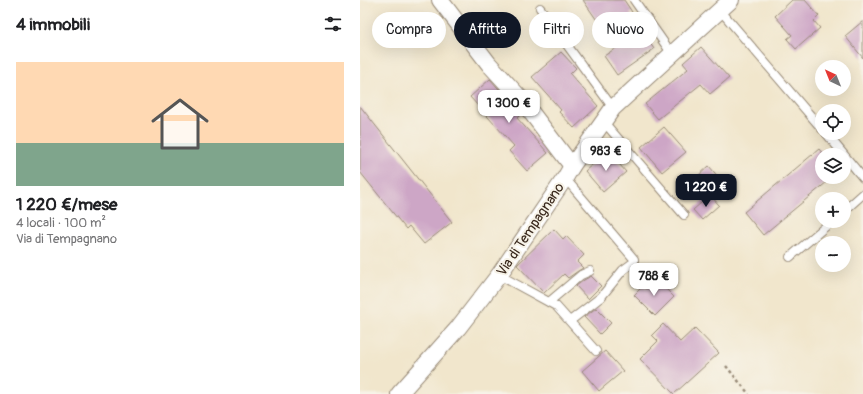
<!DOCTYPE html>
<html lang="it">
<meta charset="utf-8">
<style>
body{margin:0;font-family:Pangolin,sans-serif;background:#f2f2f2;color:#202124;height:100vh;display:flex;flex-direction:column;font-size:15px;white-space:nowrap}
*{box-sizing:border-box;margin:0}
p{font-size:13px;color:#757577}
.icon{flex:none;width:22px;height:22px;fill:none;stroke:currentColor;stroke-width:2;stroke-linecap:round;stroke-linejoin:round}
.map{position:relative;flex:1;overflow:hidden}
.details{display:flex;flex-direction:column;background:#fff;width:360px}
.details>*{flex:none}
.guide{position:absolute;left:12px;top:12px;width:380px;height:36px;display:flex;gap:8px}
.needle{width:26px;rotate:317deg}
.fabs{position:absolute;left:455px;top:60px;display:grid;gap:8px}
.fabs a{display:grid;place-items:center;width:36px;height:36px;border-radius:50%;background:#fff;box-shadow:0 4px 16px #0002;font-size:20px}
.price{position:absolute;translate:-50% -34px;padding:0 9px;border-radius:8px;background:#fff;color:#222;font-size:13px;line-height:26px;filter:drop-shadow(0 1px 2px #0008)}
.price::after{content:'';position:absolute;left:50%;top:24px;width:12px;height:9px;margin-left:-6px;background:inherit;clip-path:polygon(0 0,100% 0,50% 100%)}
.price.on{background:#111827;color:#fff}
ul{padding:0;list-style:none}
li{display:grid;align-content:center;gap:8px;height:212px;padding:0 16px}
li span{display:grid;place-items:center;height:124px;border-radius:0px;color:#555}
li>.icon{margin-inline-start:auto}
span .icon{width:72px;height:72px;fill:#fffc;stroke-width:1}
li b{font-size:17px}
h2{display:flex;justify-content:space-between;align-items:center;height:48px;padding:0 16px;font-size:17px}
.chip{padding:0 14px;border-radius:18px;background:#fff;box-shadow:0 4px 16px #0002;font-size:14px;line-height:36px}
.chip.on{background:#111827;color:#fff}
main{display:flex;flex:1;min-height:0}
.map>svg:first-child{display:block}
.building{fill:#cda6c6}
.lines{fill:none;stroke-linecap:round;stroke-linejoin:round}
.lane-casing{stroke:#968875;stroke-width:10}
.street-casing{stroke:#968875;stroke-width:18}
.path{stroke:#968875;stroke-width:2.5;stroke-dasharray:3 3;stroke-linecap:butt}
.lane{stroke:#fff;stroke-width:8}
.street{stroke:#fff;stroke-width:16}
.labels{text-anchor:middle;stroke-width:4;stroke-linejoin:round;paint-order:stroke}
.street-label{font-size:14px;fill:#3b2a1e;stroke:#f7f3e8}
</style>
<main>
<section class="details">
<h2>4 immobili<svg class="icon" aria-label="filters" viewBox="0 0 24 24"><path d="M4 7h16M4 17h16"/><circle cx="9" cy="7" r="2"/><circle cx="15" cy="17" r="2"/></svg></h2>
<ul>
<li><span style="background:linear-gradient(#ffd9b3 65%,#7fa58c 0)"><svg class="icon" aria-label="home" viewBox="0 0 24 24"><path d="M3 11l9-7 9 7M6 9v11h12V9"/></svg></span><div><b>1 220 €/mese</b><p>4 locali · 100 m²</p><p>Via di Tempagnano</p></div></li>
</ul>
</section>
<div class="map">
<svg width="503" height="394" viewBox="0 0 503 394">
<rect width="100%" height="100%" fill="#f7f3e8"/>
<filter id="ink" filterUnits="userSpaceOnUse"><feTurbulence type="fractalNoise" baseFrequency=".025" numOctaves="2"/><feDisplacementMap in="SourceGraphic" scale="8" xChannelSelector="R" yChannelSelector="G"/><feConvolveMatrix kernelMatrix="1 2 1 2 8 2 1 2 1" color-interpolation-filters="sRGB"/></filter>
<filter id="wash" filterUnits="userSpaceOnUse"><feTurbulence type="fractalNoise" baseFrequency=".012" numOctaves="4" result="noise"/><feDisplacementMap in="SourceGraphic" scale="16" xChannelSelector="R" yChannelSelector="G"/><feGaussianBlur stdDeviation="0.9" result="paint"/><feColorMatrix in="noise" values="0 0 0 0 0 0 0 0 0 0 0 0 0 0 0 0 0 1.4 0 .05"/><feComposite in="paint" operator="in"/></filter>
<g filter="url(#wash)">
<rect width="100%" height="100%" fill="#f1e6cc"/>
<g id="blocks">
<g class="building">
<polygon points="223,0 264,0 272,12 270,14 294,49 257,75 244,56 256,48"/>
<polygon points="432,0 445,0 459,16 454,21 460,28 436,49 427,39 432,35 415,16"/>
<polygon points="503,21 503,58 485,36"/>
<polygon points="341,47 369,78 350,94 341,84 298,119 285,104 328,69 323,63"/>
<polygon points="201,52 216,68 210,74 238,106 214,128 199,112 201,110 172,77"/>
<polygon points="130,79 161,114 157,118 188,153 167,171 149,151 154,146 110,97"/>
<polygon points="0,106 92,222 64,244 49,226 46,229 0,172"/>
<polygon points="304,127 326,152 302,172 281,147"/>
<polygon points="459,149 464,155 462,155 462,177 473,177 403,235 384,212"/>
<polygon points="248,151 266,172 243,192 225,171"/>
<polygon points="349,166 365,185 354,194 338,176"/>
<polygon points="350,195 359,205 342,220 333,210"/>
<polygon points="194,229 203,239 206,236 224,255 217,262 223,268 218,271 208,278 204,274 184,293 157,265"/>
<polygon points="231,276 241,286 228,299 216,286 224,280"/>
<polygon points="296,279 314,297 295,316 274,295 283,286 286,289"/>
<polygon points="236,308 251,323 240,334 224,317"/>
<polygon points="303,324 320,342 335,328 359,353 314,394 280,359 298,341 292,335"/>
<polygon points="245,351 263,371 239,391 222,371"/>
</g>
</g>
</g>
<g filter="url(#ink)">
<use href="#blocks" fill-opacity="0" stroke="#968875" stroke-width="1"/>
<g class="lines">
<defs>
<g id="lane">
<polyline points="274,0 312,54"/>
<polyline points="180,8 253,108"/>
<polyline points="360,10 462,129"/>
<polyline points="243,121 324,215"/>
<polyline points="466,133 503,178"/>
<polyline points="205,178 274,259 274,262 263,270 241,297 210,321"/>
<polyline points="484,211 503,194"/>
<polyline points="430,257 472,221"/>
<polyline points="139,275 196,306 236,351"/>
<polyline points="189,302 221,275 230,271"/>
</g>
<g id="street">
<polyline points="80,0 129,64 161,99 212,166"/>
<polyline points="39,394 98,328 139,275 205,178 212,166 253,108 371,0"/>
</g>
</defs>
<use href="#lane" class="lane-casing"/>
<use href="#street" class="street-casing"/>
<polyline class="path" points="366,366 389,394"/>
<use href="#lane" class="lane"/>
<use href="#street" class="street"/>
</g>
</g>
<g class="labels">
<g class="street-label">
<text transform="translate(170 229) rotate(-56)" y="5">Via di Tempagnano</text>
</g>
</g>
</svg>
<div class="fabs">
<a><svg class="needle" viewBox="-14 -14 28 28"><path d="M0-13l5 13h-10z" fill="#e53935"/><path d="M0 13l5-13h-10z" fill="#757577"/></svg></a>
<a><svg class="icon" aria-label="locate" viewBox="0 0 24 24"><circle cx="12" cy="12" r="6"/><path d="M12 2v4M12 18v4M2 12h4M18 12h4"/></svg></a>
<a><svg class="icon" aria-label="layers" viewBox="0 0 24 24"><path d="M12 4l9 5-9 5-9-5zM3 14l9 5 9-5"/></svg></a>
<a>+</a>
<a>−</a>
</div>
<b class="price" style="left:149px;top:124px">1 300 €</b>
<b class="price" style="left:246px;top:172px">983 €</b>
<b class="price on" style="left:346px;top:208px">1 220 €</b>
<b class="price" style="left:294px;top:297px">788 €</b>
<div class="guide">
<a class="chip">Compra</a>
<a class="chip on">Affitta</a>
<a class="chip">Filtri</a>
<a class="chip">Nuovo</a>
</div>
</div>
</main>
